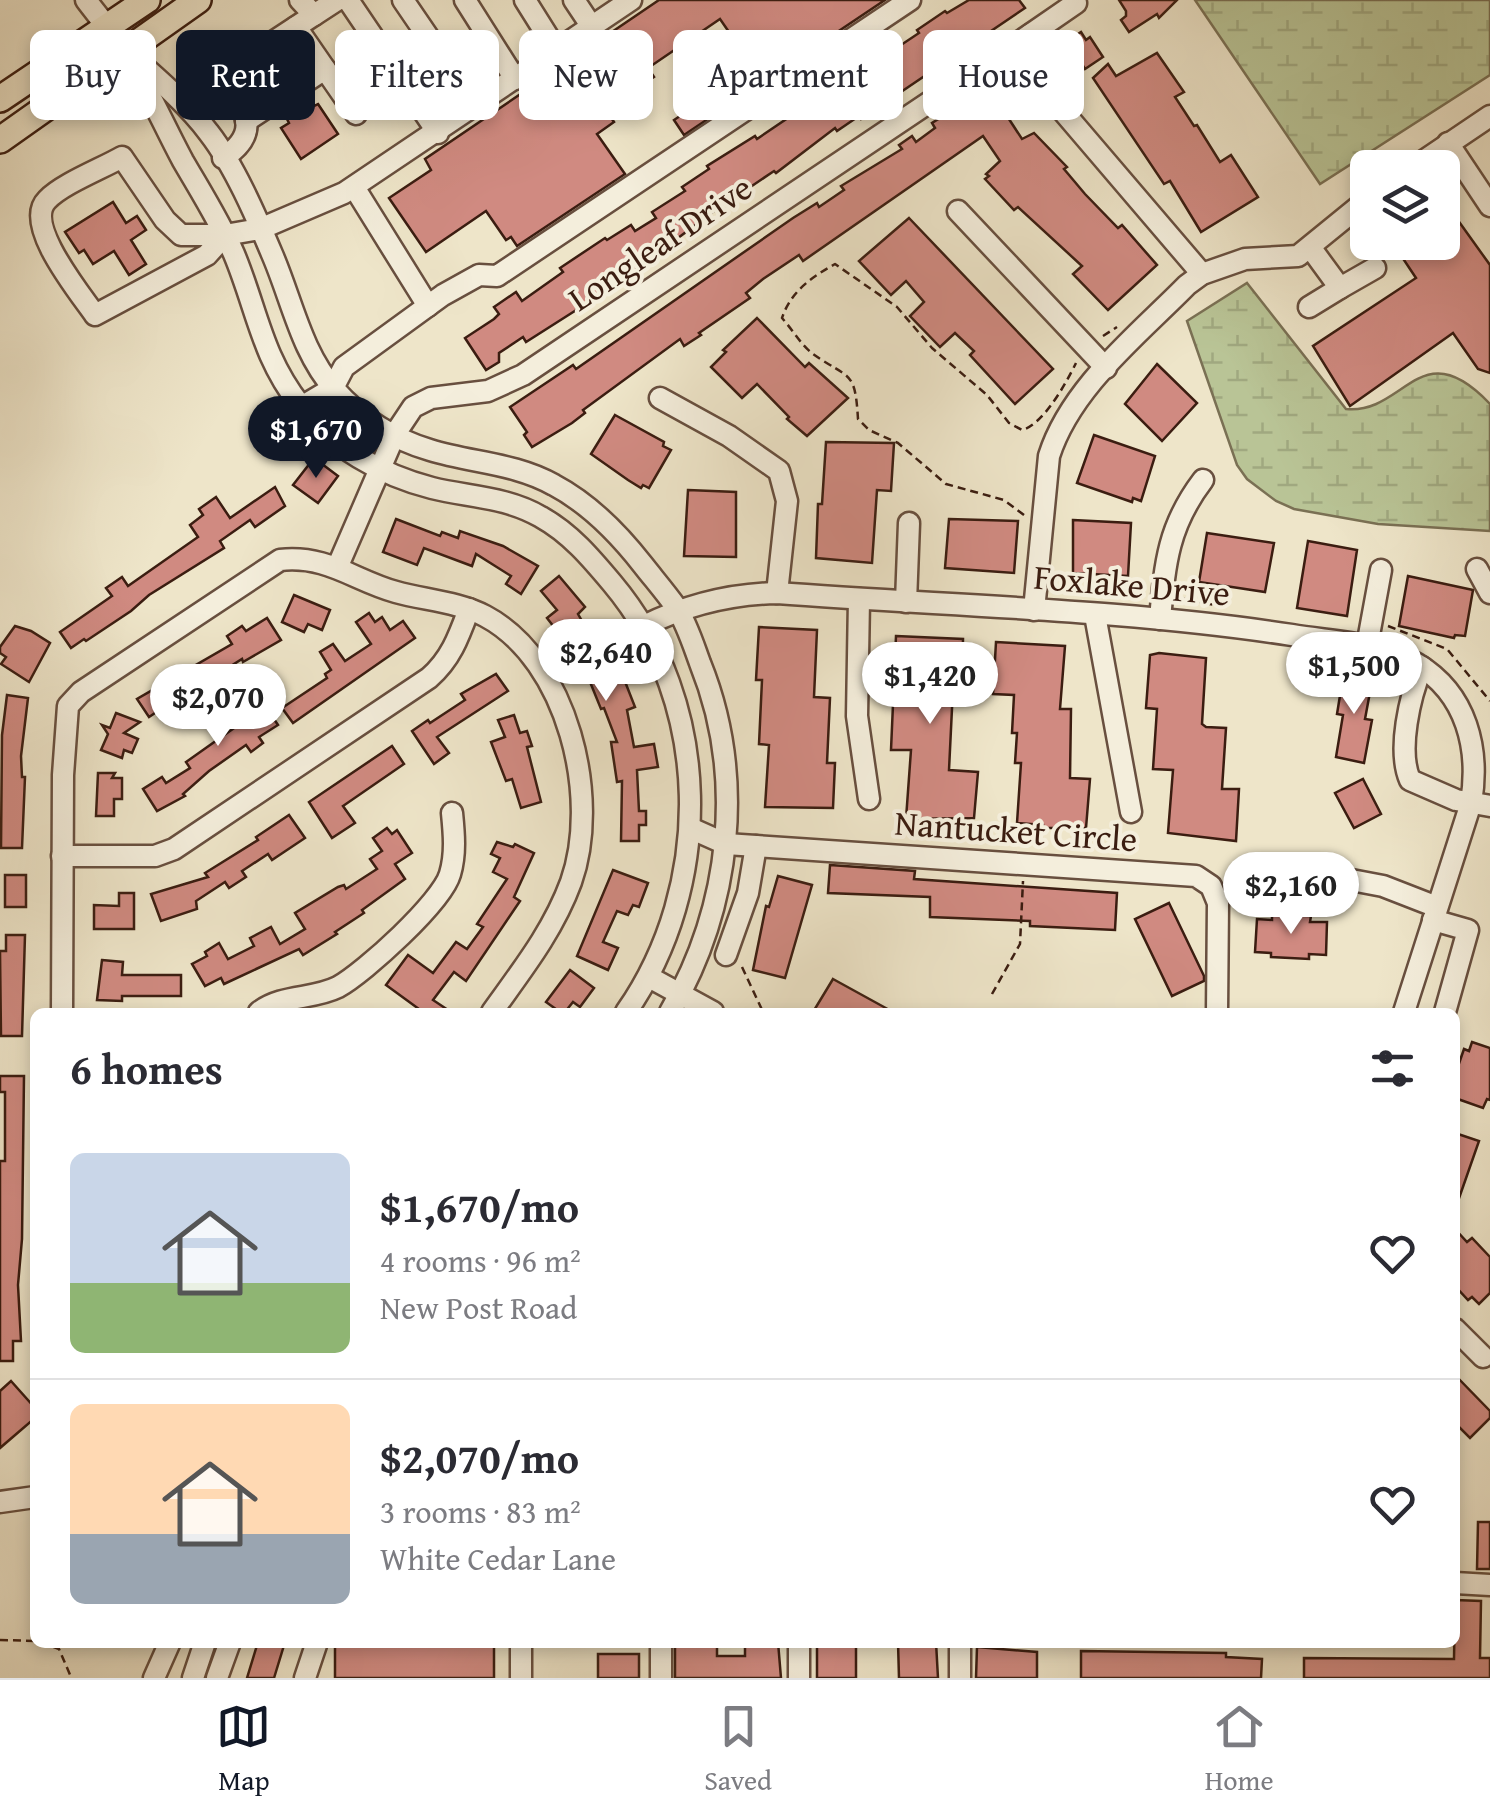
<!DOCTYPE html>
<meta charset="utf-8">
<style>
body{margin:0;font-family:"Gentium Book Plus",serif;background:#f2f2f3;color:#2b2b33;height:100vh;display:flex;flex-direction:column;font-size:38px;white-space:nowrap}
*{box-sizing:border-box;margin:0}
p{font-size:32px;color:#7c7c81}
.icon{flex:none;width:55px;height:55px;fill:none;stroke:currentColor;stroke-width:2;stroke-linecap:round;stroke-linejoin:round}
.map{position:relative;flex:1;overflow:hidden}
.sheet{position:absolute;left:30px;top:1008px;width:1430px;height:640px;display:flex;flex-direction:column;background:#fff;border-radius:15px;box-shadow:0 5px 15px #0003}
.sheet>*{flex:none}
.hud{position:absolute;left:30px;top:30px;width:1430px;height:90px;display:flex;gap:20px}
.buttons{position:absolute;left:1350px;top:150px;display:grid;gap:20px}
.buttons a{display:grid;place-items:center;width:110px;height:110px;border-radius:15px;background:#fff;box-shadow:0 5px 15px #0003;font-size:50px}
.price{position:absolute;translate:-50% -85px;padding:0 22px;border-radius:35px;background:#fff;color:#222;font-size:32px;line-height:65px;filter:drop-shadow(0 2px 5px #0008)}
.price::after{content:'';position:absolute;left:50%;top:60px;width:30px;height:22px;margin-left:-15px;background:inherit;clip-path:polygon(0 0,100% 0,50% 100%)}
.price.selected{background:#111827;color:#fff}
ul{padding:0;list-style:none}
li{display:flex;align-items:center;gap:30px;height:250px;padding:0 40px}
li+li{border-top:2px solid #e1e1e2}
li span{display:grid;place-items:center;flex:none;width:280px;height:200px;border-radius:15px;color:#555}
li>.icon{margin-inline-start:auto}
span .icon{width:120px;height:120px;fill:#fffc;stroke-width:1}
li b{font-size:42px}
h2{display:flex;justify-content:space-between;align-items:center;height:120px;padding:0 40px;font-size:42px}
.tag{padding:0 35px;border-radius:15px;background:#fff;box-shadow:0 5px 15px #0003;font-size:35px;line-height:90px}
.tag.selected{background:#111827;color:#fff}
.menu{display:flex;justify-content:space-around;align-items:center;height:140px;border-top:2px solid #e1e1e2;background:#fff;font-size:28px;color:#7c7c81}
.menu a{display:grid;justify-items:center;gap:5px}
.menu .selected{color:#111827}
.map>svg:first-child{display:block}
.wetland{fill:url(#wetland-marsh);stroke:#7a7054;stroke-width:2.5}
.building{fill:#d08a81;stroke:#3b1d11;stroke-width:2.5}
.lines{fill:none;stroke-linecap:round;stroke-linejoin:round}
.minor-casing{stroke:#684f3f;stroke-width:25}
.major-casing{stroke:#3b1d11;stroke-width:30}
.path{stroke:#3b1d11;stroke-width:2.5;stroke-dasharray:8 5;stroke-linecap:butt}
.minor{stroke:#f4eedc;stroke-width:20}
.major{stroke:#eee5c9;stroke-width:25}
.labels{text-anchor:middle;stroke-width:8;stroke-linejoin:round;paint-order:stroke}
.street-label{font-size:35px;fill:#3b1d11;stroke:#f4eedc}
</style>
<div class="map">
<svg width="1490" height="1678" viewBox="0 0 1490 1678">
<defs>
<pattern id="wetland-marsh" width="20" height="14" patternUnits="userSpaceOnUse" patternTransform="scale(2.5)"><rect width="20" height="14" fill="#b9c496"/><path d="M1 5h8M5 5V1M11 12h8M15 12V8" fill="none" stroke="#a0a880"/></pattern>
</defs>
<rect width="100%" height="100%" fill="#eee5c9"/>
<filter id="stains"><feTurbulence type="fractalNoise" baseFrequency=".002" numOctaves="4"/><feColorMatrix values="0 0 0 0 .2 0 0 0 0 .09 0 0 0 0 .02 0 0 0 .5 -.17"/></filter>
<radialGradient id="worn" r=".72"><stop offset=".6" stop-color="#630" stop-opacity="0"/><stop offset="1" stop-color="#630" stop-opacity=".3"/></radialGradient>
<g class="wetland">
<polygon points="1195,0 1490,0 1490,75 1320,184"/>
<path d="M1247,283L1346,409C1405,415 1420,330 1490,404V531L1378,524L1294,509L1276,501L1247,479L1237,465L1187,321Z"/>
</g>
<g class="building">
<polygon points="659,0 885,0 684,135 674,120 753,67 720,19 648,68 654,77 606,110 614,122 597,134 625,174 517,246 511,237 506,240 486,211 426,252 389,198 431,170 425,159"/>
<polygon points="969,0 1019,0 1025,8 861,119 859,116 837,131 835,128 776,173 774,171 743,192 742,190 614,286 526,342 523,337 499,353 499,362 486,370 465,338 494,319 499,314 494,307 516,292 522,301 563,272 560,268 605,238 607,240 631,225 635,231 656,218 652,212 685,191 682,187 709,169 707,166 755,136 757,139 804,107 801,104 812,96 817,102 838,88 834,81 844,74 851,77 874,63 919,33 917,30 945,11 947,13"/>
<polygon points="1119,0 1177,0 1159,18 1157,14 1129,32 1121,20 1126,16 1126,11"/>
<polygon points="1081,32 1086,40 1090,37 1103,57 1085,69 1080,61 1069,64 1058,47"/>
<polygon points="1157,53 1184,92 1175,97 1194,126 1197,125 1220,162 1231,155 1258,197 1201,232 1170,181 1164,184 1093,78 1108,64 1116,76"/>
<polygon points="1023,65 1032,79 1027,82 1036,97 1007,116 1022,139 1034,133 1067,167 1064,169 1085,194 1118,228 1122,225 1157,265 1108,310 1073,274 1082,266 1018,207 1014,210 985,179 989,176 986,174 1000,161 983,136 803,261 799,255 763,279 746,293 750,298 699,333 701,335 684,346 680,339 583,410 585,413 572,423 532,447 524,435 527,432 510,407 573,365 576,369 793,218 817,203 819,207 844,190 841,186 902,149 899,145 912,136 916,142 935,128 932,123 969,100 972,104"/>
<polygon points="318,104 338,134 301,159 281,128 289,123 287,119"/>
<polygon points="1442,198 1490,265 1490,373 1478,369 1453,333 1350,406 1313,346 1416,278 1392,242 1442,242"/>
<polygon points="113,202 126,223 137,216 146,230 131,240 146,264 129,275 114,251 93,264 84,250 79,253 65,232"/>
<polygon points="909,218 1053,369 1015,404 970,355 974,351 955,333 940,347 910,316 924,302 906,281 891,295 859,261"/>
<polygon points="757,318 805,367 809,363 848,398 807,436 787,419 789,417 757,384 742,398 711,367 726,352 723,350"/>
<polygon points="1157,364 1197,403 1162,441 1125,404"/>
<polygon points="615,415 664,442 663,446 671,450 649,488 643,485 641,488 628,480 591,454"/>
<polygon points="1094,435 1155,456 1141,501 1133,498 1132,502 1077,483"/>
<polygon points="826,442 894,443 891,491 877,490 872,563 816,558 818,504 822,504"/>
<polygon points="314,458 338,476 318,503 293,485"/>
<polygon points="275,487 285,506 255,527 250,520 220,541 224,548 149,595 131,611 86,641 84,639 71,648 60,632 112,596 106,588 122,577 128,586 198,537 190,525 203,515 199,509 216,497 230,518"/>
<polygon points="688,490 736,492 736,557 684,556"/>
<polygon points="396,519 440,536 442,532 458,538 460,531 503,546 538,566 521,594 506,584 511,576 476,554 472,566 424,548 417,565 383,552"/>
<polygon points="949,519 1018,521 1014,573 945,568"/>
<polygon points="1073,520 1131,523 1128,576 1073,573"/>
<polygon points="1207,533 1274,543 1265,592 1199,582"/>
<polygon points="1308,541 1357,550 1347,616 1297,608"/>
<polygon points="559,576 585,607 578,614 617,682 624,679 635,707 627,710 634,747 654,744 658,767 637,770 639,811 646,811 646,825 639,825 639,841 621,841 622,781 617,782 611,742 617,742 604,708 601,709 584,667 561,628 557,631 547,618 557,610 541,591"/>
<polygon points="1408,576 1473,590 1465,636 1455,635 1454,638 1399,626"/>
<polygon points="294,595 330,610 322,630 308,624 304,632 282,622"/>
<polygon points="369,613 375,622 382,617 390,630 403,621 415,638 293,723 282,708 327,678 325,674 331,670 320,652 333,644 345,661 371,644 356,622"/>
<polygon points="267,618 281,640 243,662 242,659 184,696 188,703 167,717 161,709 149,717 137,699 232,644 227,636 242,626 246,631"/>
<polygon points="15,626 31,631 50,643 29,682 1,664 6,657 0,653 0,647"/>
<polygon points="759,627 817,630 814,697 830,698 827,763 835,763 833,808 765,807 769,745 759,744 762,680 756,680"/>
<polygon points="896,636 963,639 962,688 953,688 949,770 978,772 974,818 906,819 911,750 891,750"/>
<polygon points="996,642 1065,646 1060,709 1071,709 1070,778 1090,779 1086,828 1043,828 1043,825 1017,823 1021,763 1015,763 1017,733 1012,733 1014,695 993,694"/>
<polygon points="1159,653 1206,658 1202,724 1206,727 1226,728 1222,789 1239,789 1236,841 1168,833 1173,770 1153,769 1157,709 1146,708 1150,655"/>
<polygon points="1344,671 1373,676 1365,719 1372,720 1364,763 1336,757 1343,715 1337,714"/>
<polygon points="496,674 508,691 437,737 449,753 434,764 412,731 428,720 430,723 465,700 461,694"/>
<polygon points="254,690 278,725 259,737 263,743 251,752 246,745 209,771 183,794 185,796 157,811 143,789 162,777 166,783 190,768 186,762 234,728 225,709"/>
<polygon points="7,695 28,698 21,756 22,777 25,777 22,848 1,848 2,735"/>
<polygon points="116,713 140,722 124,733 138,739 132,753 124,750 122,758 101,750 108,734 102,725 110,728"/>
<polygon points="514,715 520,733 527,731 532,746 527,747 541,802 521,808 512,779 506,781 491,742 505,737 498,720"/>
<polygon points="392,746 404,764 343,806 355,823 332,838 309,802"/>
<polygon points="98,773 115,773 112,778 122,778 122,799 114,799 114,816 96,816"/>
<polygon points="1363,779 1381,814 1354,828 1335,793"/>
<polygon points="289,815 305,838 272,860 268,854 242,871 246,877 229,888 225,882 196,901 197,909 161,921 151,894 208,877 205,873 258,840 256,837"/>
<polygon points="387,828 392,834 397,830 412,853 395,864 405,879 362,910 364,913 335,932 337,934 303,955 299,949 224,984 221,978 205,986 192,964 207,956 205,952 219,943 228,959 254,946 250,938 271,927 280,944 305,929 295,913 338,887 344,885 346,889 377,869 370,859 382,851 373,838"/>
<polygon points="497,842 513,847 515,844 534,853 514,897 520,901 466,981 454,972 433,1000 451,1012 423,1012 386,985 408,955 433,973 456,942 467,949 483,927 477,924 507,879 493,872 500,858 491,854"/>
<polygon points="830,865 915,871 914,879 1117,893 1115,930 1030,926 1030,921 930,917 930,897 828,893"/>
<polygon points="613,870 648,883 639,907 633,905 628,915 617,911 603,942 618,948 608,970 577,956"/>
<rect x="5" y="875" width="21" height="32"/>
<polygon points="778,876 812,885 785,978 753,970 766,906 769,907"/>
<polygon points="119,893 134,893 134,929 94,929 94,905 119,906"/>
<polygon points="1169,903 1204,976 1204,981 1172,996 1135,919"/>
<polygon points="1272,915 1311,916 1310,922 1327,922 1326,955 1309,954 1309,959 1271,957 1271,953 1255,952 1257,919 1272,920"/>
<polygon points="6,935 25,935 22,1036 1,1036 0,951 6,951"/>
<polygon points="102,960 123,962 122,975 181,975 181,996 122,996 122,1001 97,1000"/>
<polygon points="570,970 594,988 580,1007 573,1002 565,1012 560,1012 546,1002"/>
<polygon points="833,979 893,1012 813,1012"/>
<polygon points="1472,1042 1490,1048 1490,1100 1487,1099 1483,1108 1455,1098 1455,1075 1464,1049 1469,1051"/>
<polygon points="0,1076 24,1076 22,1239 18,1285 21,1341 13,1341 13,1361 0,1361 0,1161 5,1161 5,1092 0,1092"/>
<polygon points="1455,1133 1479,1141 1457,1204 1455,1203"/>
<polygon points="1455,1229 1467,1242 1472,1238 1490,1257 1490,1293 1479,1304 1472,1297 1468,1300 1455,1286"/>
<polygon points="1455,1375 1490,1411 1490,1418 1470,1438 1455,1423"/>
<polygon points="11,1381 35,1408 35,1418 0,1448 0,1391"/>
<polygon points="1478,1522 1490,1522 1490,1569 1477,1569"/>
<polygon points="1455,1600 1481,1601 1480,1658 1490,1658 1490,1678 1304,1678 1304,1658 1454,1659"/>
<polygon points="258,1642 285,1642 274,1678 247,1678"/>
<polygon points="675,1642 717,1642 717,1656 745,1656 745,1642 778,1642 781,1678 675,1678"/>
<rect x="817" y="1642" width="39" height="36"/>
<polygon points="898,1642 936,1642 938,1678 899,1678"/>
<rect x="335" y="1643" width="159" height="35"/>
<polygon points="977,1647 1037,1652 1037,1678 976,1678"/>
<polygon points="1081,1651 1226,1653 1226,1657 1262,1659 1261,1678 1081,1678"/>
<rect x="598" y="1654" width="41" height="24"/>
</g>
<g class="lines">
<defs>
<g id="minor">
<path d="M86,0C98,16 111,31 122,48C146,83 163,124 183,161C201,192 220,222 234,254C257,309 261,355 300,405C332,447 381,475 432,488C469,497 507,497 541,517C570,533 591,558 612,583C713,703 714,886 626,1012"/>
<polyline points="300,0 314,15 337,0"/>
<polyline points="348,0 438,133"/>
<polyline points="403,0 476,107"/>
<polyline points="465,0 515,79"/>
<polyline points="525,0 557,51"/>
<polyline points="574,0 592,27"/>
<polyline points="296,27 356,114"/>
<polyline points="1031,34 1061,109 1202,274"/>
<path d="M134,58C159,80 189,106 209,133C234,165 256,216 272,254C292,300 301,352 335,390C360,418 395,440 430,450C472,463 515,463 554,485C590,504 618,533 643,565C654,579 666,593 676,607C687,624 693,644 700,663C746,777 731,907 670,1012"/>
<polyline points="246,121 325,69"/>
<polyline points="1448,143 1490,206"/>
<path d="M223,158C259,135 248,113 228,83L232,69L314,15"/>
<polyline points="1413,168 1490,116"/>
<polyline points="354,187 428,306"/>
<polyline points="958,211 1106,368"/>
<path d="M225,235L207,255L95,315C79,292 23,224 47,200C62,184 101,169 122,157L165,220L181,235H225L260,229L344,193L631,0"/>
<polyline points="1310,247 1340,288 1375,268"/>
<polyline points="1309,307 1340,288"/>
<polyline points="660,398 729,436 779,471 787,501 777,593"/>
<polyline points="301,407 333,388 344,367 443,295 479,275 497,276 910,0"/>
<polyline points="337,568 395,434 413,407 431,398 488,391 523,375 1031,34 1076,3 1075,0"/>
<polyline points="1477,569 1490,593"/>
<polyline points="859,599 857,716 869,799"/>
<polyline points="906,602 909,523"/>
<path d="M1034,610L1049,456C1071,387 1138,335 1187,285L1202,274L1245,259L1298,256L1368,199"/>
<polyline points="1095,615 1131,812"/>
<path d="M1160,619C1165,563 1168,526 1203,480"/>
<path d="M644,626C686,605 730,594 777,593C949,606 1122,609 1292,635C1334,642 1380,642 1417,664C1467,694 1480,749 1471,803L1404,1012"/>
<polyline points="1367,646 1381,570"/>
<path d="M1422,667C1410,696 1397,750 1410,780L1456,800L1490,806"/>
<polyline points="690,828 726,844 1196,876 1211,886 1218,903 1217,1012"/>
<path d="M62,856H155L174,849L429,678C451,659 459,636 469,609"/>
<polyline points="1256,875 1325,875 1383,886 1437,907"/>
<polyline points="1433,920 1468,930 1445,1012"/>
<polyline points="726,955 748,893 756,846"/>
<polyline points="649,977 713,1012"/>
<path d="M62,1012L63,775L68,706L81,692L280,560C328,555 353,580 396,592C425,600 458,602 485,616C568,660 601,798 571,882C553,931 522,970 492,1012"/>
<path d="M259,1012C283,994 312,1000 338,987C365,972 442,902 450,874C456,854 454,833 452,813"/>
<polyline points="1455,1329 1483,1357"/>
<polyline points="0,1502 35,1497"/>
<polyline points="1455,1583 1490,1585"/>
<polyline points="521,1642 521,1678"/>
<polyline points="661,1642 661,1678"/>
<polyline points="799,1642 799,1678"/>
<polyline points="960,1642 960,1678"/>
<polyline points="154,1678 170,1642"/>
<polyline points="193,1678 205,1642"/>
<polyline points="217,1678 230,1642"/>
<polyline points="305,1678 317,1642"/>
</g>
<g id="major">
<polyline points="0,99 147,0"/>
<polyline points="0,140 198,0"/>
</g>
</defs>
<use href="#minor" class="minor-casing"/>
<use href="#major" class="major-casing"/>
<g class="path">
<polyline points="1103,336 1117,327"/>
<path d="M1024,515L1004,500L946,484L898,443L869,430L858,419C855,369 850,380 813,354C801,345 792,329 782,318C791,291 812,277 835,264L897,307L932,348L987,395L1009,423L1022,430C1044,424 1066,383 1076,363"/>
<polyline points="1179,598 1215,605"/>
<polyline points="1388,626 1447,649 1490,701"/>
<polyline points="742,967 763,1012"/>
<polyline points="992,994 1020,944 1023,881"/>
<polyline points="0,1640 35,1641"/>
<polyline points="41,1642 59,1649 71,1677"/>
</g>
<use href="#minor" class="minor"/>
<use href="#major" class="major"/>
</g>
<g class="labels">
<g class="street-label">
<text transform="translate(660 243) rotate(-34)" y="12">Longleaf Drive</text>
<text transform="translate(1132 585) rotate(5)" y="12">Foxlake Drive</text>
<text transform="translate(1016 831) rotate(4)" y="12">Nantucket Circle</text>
</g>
</g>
<rect width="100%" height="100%" filter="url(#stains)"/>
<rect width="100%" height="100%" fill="url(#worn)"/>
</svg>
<div class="buttons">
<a><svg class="icon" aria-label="layers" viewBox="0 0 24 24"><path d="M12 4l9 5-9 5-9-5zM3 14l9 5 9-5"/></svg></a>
</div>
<b class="price selected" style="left:316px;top:481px">$1,670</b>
<b class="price" style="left:606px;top:704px">$2,640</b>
<b class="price" style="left:1354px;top:717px">$1,500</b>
<b class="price" style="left:930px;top:727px">$1,420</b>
<b class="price" style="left:218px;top:749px">$2,070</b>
<b class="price" style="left:1291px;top:937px">$2,160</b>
<div class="hud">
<a class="tag">Buy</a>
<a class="tag selected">Rent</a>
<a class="tag">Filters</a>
<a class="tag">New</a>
<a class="tag">Apartment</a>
<a class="tag">House</a>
</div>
<section class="sheet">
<h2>6 homes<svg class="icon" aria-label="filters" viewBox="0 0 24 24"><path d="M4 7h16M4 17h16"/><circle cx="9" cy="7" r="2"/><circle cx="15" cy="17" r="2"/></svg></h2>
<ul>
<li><span style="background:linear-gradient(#c9d6e8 65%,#8fb573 0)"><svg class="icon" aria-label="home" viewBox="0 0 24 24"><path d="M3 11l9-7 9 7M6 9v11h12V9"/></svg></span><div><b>$1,670/mo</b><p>4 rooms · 96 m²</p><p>New Post Road</p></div><svg class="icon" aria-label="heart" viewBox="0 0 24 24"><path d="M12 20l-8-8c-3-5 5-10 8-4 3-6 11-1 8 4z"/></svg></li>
<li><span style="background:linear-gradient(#ffd9b3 65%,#9aa5b1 0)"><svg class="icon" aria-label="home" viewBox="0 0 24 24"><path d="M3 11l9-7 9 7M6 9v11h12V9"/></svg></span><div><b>$2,070/mo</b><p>3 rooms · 83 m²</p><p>White Cedar Lane</p></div><svg class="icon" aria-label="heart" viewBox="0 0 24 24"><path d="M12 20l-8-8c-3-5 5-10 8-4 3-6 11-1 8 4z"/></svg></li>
</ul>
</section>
</div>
<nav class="menu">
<a class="selected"><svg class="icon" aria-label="map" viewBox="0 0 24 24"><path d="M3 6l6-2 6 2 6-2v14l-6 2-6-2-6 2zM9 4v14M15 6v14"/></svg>Map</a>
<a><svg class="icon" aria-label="saved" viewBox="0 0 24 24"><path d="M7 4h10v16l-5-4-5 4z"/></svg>Saved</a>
<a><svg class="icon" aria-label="home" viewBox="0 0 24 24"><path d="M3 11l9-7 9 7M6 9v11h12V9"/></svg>Home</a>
</nav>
